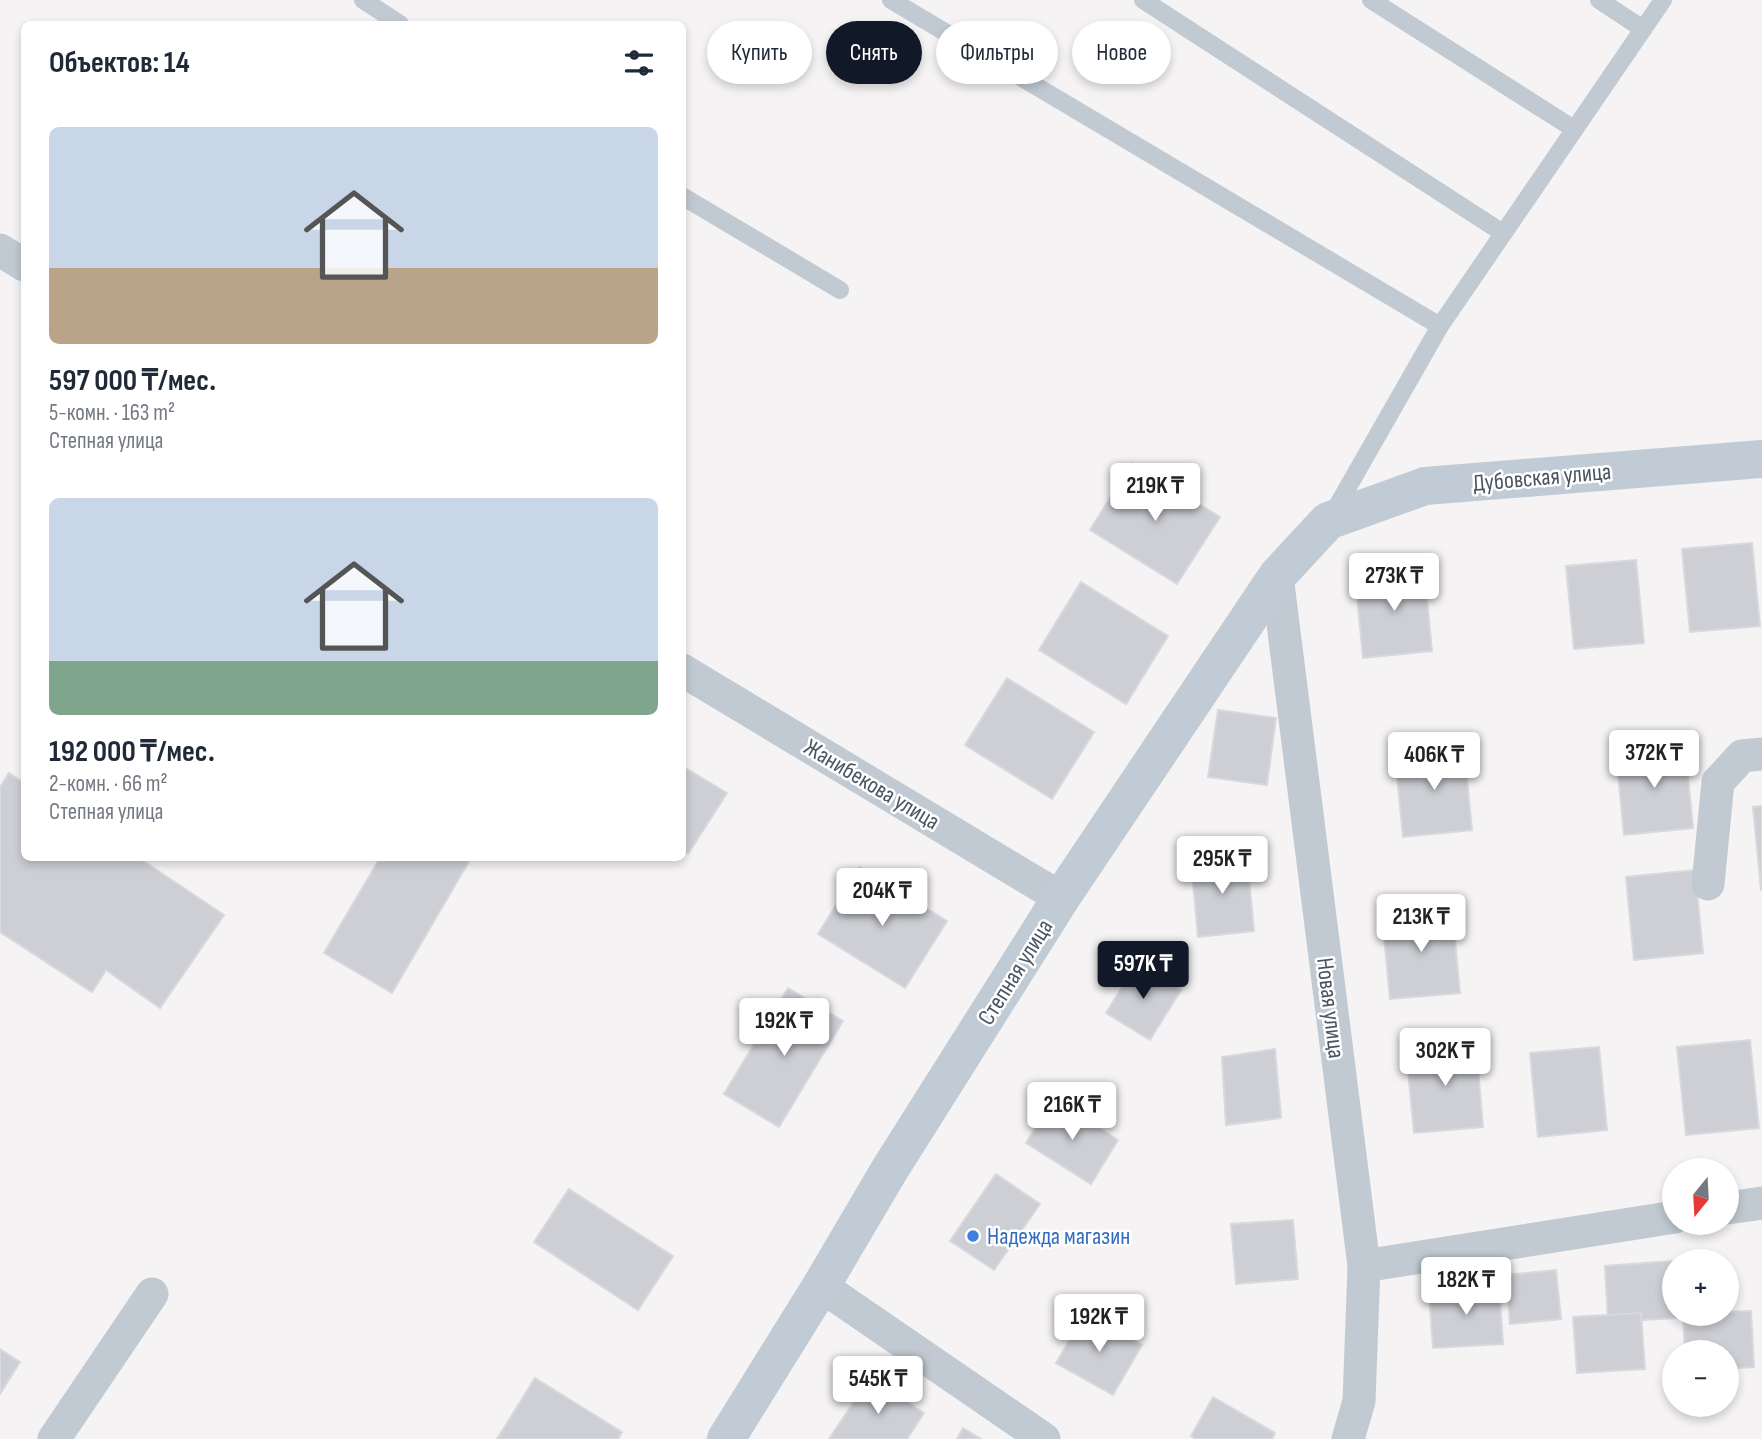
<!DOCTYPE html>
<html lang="ru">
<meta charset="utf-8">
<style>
body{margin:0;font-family:"Sofia Sans Condensed",sans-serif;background:#f6f6f7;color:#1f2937;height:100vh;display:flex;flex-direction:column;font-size:26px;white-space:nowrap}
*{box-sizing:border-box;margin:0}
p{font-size:23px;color:#747a83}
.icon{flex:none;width:38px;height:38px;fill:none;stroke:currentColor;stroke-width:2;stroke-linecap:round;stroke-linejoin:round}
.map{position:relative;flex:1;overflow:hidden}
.details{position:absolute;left:21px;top:21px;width:665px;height:840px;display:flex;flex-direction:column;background:#fff;border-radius:10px;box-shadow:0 4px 10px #0003}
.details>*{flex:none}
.banner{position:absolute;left:707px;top:21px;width:665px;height:63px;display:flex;gap:14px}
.needle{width:46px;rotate:198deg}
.buttons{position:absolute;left:1662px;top:1158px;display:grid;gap:14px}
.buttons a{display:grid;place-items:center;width:77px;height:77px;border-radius:50%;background:#fff;box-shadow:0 4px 10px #0003;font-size:35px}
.price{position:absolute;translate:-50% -60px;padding:0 16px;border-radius:7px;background:#fff;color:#222;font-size:23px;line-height:46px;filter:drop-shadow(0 2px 4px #0008)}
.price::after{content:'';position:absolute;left:50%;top:42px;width:21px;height:16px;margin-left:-10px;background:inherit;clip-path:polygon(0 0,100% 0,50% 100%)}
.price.active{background:#111827;color:#fff}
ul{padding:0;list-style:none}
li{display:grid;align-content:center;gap:14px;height:371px;padding:0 28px}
li span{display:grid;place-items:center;height:217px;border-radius:10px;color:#555}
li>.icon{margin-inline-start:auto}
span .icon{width:126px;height:126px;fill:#fffc;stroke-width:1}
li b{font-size:30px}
h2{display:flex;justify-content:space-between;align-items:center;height:84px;padding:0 28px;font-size:30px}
.pill{padding:0 24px;border-radius:32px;background:#fff;box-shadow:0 4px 10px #0003;font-size:24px;line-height:63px}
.pill.active{background:#111827;color:#fff}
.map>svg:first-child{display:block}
.building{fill:#cdcfd5;stroke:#d7d9de;stroke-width:2}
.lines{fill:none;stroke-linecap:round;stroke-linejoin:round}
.lane{stroke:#c1cad2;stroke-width:18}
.street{stroke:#c1cad2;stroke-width:33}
.secondary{stroke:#c1cbd6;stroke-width:38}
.shop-dot{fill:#3f7fe0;stroke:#fff;stroke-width:2.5}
.labels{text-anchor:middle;stroke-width:5;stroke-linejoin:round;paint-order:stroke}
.street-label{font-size:24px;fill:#4a5661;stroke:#fff}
.shop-label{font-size:24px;fill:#366cbe;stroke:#fff;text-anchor:start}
</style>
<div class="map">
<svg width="1762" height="1439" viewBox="0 0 1762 1439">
<rect width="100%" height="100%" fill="#f5f3f3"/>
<g class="building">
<polygon points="1132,463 1220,517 1177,584 1090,530"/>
<polygon points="1752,543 1760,626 1690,632 1682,549"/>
<polygon points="1636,560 1644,643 1574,649 1566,566"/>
<polygon points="1424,568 1432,651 1363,658 1355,575"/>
<polygon points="1081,582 1168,636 1126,704 1039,650"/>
<polygon points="1007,678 1094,732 1052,799 965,745"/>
<polygon points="1218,710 1276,718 1267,785 1208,777"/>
<polygon points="1685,745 1693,828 1624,835 1616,752"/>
<polygon points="1464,747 1472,830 1403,837 1395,754"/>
<polygon points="682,766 727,793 688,854 682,851"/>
<polygon points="9,773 24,783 24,858 139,858 224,915 160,1008 106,970 92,992 0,932 0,787"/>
<polygon points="1762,806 1762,890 1761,890 1753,807"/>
<polygon points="1247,856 1254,931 1198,937 1191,861"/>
<polygon points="380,858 471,858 392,993 324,953"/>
<polygon points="860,867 947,921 905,988 818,934"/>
<polygon points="1695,870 1703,953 1634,960 1626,877"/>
<polygon points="1452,910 1460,993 1390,999 1382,916"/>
<polygon points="1137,963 1181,990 1150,1040 1106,1013"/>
<polygon points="788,988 843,1021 779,1127 724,1094"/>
<polygon points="1750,1040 1759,1128 1686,1135 1677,1047"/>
<polygon points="1476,1044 1483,1127 1414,1133 1406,1050"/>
<polygon points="1599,1047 1607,1130 1538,1137 1530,1053"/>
<polygon points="1275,1049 1281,1118 1226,1125 1222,1057"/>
<polygon points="1054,1099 1118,1140 1091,1184 1026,1143"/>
<polygon points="996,1174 1040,1204 994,1270 950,1241"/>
<polygon points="569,1189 673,1256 638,1310 534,1242"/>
<polygon points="1293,1220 1298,1279 1236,1284 1231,1224"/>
<polygon points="1672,1261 1676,1318 1608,1322 1605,1266"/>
<polygon points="1556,1270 1561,1319 1510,1324 1506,1275"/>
<polygon points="1499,1286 1503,1344 1433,1348 1429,1291"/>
<polygon points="1751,1311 1754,1367 1727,1369 1727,1353 1685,1353 1683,1315 1727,1314 1727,1312"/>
<polygon points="1085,1313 1142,1345 1113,1395 1056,1363"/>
<polygon points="1641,1313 1645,1369 1577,1373 1573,1317"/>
<polygon points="0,1349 20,1362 0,1394"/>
<polygon points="535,1378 622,1432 618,1439 497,1439"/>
<polygon points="870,1378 924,1413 907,1439 829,1439"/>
<polygon points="1213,1397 1275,1433 1272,1439 1196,1439 1191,1436"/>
<polygon points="963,1428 981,1439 957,1439"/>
</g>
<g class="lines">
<g class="lane">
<polyline points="363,0 400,24"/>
<polyline points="891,0 1440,326"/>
<polyline points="1143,0 1503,233"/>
<polyline points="1371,0 1574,129"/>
<polyline points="1599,0 1643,29"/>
<polyline points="682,196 840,290"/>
<polyline points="1332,515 1440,326 1663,0"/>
</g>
<g class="street">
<polyline points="0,250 24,265"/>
<polyline points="1277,576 1364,1266 1359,1401 1348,1439"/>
<polyline points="682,670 1061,898"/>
<polyline points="1708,884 1718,782 1742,756 1762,754"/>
<polyline points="1727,1208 1762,1203"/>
<polyline points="1364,1266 1675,1217"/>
<polyline points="821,1286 1044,1439"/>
<polyline points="54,1439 152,1294"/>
</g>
<polyline class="secondary" points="726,1439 821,1286 890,1169 1061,898 1277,576 1328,521 1425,486 1762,459"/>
</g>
<circle class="shop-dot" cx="973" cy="1236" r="7"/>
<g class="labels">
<g class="street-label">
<text transform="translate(1542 477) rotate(-5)" y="8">Дубовская улица</text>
<text transform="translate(872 784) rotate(31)" y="8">Жанибекова улица</text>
<text transform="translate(1015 972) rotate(-58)" y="8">Степная улица</text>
<text transform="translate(1331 1008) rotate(83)" y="8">Новая улица</text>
</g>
<g class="shop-label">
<text x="987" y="1244">Надежда магазин</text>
</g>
</g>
</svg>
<div class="buttons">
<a><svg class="needle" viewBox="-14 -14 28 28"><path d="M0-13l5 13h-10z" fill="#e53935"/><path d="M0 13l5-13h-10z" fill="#747a83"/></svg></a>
<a>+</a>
<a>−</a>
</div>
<b class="price" style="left:1155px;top:523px">219K ₸</b>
<b class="price" style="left:1394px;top:613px">273K ₸</b>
<b class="price" style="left:1654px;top:790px">372K ₸</b>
<b class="price" style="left:1434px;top:792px">406K ₸</b>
<b class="price" style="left:1222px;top:896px">295K ₸</b>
<b class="price" style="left:882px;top:928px">204K ₸</b>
<b class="price" style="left:1421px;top:954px">213K ₸</b>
<b class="price active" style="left:1143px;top:1001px">597K ₸</b>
<b class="price" style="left:784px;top:1058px">192K ₸</b>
<b class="price" style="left:1445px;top:1088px">302K ₸</b>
<b class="price" style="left:1072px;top:1142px">216K ₸</b>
<b class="price" style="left:1466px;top:1317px">182K ₸</b>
<b class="price" style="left:1099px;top:1354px">192K ₸</b>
<b class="price" style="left:878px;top:1416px">545K ₸</b>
<div class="banner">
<a class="pill">Купить</a>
<a class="pill active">Снять</a>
<a class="pill">Фильтры</a>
<a class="pill">Новое</a>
</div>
<section class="details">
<h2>Объектов: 14<svg class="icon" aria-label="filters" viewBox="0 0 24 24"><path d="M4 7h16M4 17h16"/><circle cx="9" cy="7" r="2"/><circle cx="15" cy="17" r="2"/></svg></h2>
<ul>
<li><span style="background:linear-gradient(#c9d6e8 65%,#b9a48a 0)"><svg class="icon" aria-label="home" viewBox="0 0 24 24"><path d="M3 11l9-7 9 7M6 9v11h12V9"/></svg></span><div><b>597 000 ₸/мес.</b><p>5-комн. · 163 m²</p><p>Степная улица</p></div></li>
<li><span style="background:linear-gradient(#c9d6e8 75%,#7fa58c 0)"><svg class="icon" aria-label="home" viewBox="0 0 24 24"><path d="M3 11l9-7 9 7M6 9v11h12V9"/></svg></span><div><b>192 000 ₸/мес.</b><p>2-комн. · 66 m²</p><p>Степная улица</p></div></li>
</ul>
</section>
</div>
